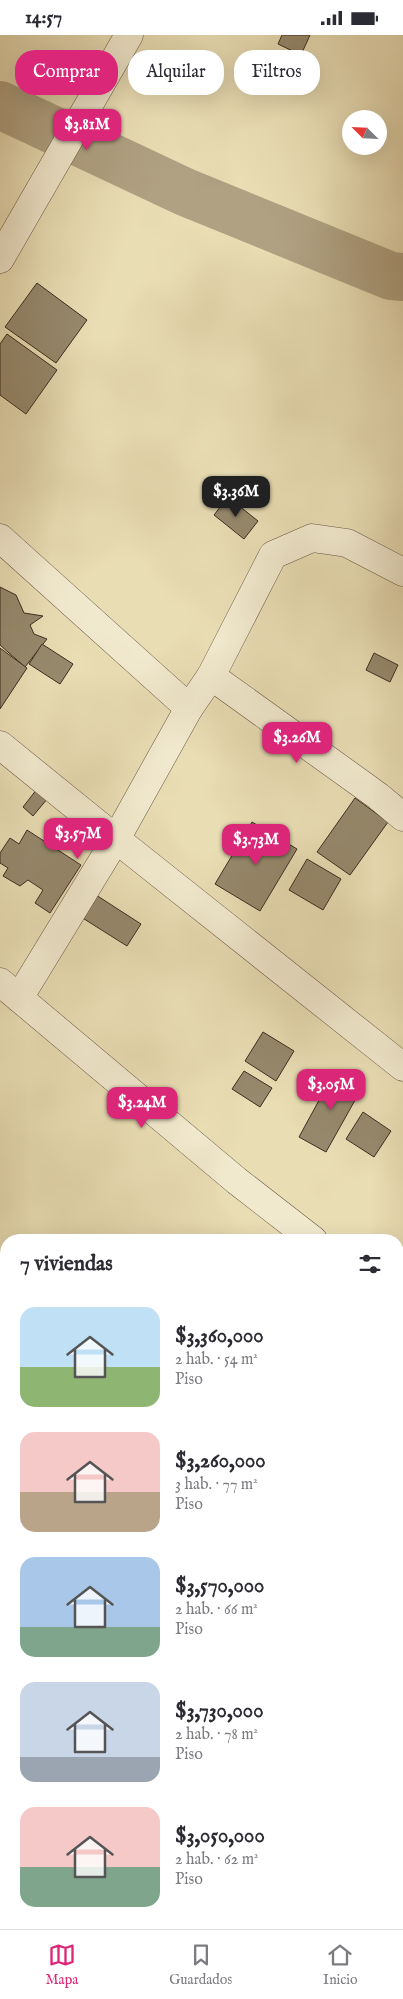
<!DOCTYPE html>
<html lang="es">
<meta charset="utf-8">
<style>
body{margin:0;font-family:"IM FELL English",serif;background:#f2f2f3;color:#2b2b33;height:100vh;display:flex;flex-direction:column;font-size:19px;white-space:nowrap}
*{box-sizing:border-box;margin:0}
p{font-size:16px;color:#7c7c81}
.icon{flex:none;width:28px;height:28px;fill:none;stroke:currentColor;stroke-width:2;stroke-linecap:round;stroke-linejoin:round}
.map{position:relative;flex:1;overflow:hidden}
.drawer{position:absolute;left:0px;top:1199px;width:404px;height:696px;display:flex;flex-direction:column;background:#fff;border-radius:20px 20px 0 0;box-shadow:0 5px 20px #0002}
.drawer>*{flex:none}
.hud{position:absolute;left:15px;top:15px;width:374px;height:45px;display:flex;gap:10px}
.needle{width:32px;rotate:294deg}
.buttons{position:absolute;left:342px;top:75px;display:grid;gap:10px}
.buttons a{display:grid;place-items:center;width:45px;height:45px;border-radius:50%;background:#fff;box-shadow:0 5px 20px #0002;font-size:25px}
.price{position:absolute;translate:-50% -42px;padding:0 11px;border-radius:10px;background:#db2777;color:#fff;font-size:16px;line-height:32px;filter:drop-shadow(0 1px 2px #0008)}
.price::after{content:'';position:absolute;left:50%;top:30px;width:15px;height:11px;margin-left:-8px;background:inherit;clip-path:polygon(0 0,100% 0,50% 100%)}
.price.active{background:#222;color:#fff}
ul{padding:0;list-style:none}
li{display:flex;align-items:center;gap:15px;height:125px;padding:0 20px}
li span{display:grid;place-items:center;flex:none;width:140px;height:100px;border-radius:15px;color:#555}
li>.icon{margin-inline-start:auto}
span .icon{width:60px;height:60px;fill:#fffc;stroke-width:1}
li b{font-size:21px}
h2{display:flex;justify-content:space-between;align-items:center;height:60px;padding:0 20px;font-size:21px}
.chip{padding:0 18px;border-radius:20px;background:#fff;box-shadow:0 5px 20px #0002;font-size:18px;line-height:45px}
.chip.active{background:#db2777;color:#fff}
.status{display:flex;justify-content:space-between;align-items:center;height:35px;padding:0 25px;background:#fff;direction:ltr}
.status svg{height:14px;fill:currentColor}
.tab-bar{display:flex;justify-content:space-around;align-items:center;height:70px;border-top:1px solid #e1e1e2;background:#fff;font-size:14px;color:#7c7c81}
.tab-bar a{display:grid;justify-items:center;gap:2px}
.tab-bar .active{color:#db2777}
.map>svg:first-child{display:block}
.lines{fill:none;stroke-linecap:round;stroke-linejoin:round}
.river{stroke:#afa182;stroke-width:48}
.building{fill:#96896d;stroke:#3d2d21}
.street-casing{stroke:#685946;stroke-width:29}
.street{stroke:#f1e9ce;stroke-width:28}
</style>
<div class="status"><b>14:57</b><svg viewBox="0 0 49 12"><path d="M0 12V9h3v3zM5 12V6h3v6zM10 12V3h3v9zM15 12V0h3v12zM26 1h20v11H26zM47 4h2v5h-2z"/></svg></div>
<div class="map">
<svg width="403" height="1894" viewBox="0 0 403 1894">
<rect width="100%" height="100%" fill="#e9ddb4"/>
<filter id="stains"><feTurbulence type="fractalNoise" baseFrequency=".004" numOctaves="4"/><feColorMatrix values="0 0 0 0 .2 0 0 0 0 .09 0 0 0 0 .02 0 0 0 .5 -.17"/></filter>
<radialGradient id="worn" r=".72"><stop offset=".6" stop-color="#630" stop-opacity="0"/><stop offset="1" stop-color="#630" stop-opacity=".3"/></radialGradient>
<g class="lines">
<polyline class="river" points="0,70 185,157 391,241 403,242"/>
</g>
<g class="building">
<polygon points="282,0 310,0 301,20 278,9"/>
<polygon points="37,248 87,285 56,328 5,292"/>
<polygon points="7,299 57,335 26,379 0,360 0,309"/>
<polygon points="228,462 258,486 244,504 214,480"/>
<polygon points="0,552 16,560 24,578 43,581 30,590 34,599 47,604 25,632 0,610"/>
<polygon points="42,609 73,629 60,649 29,629"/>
<polygon points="0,613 27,633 0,674"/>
<polygon points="374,618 398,630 390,647 366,635"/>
<polygon points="37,754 48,763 33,781 23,772"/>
<polygon points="355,763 388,787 350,840 317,817"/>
<polygon points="252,787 297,814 260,876 215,849"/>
<polygon points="27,795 81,830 50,878 35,868 43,855 28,845 20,851 3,841 8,833 0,828 0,818 10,803 19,809"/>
<polygon points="307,824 341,844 323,875 289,855"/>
<polygon points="96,860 141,889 127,911 81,882"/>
<polygon points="263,997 294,1016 276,1046 245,1026"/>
<polygon points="244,1036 272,1053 260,1072 232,1054"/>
<polygon points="335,1036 363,1051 326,1117 299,1102"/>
<polygon points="363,1077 391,1096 374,1122 346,1104"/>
</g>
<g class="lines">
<defs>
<g id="street">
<polyline points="0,224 129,0"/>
<polyline points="0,503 189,673 116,804 403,1032"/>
<polyline points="211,641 273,520 312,503 347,508 403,537"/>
<polyline points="189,673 211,641 378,761 403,782"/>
<polyline points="0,710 116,804 19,963"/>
<polyline points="0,947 237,1146 313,1205"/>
<polyline points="398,1271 403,1276"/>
<polyline points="0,1692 6,1703"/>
<polyline points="117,1889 120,1894"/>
</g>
</defs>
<use href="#street" class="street-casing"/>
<use href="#street" class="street"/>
</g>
<rect width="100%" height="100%" filter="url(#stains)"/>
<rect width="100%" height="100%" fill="url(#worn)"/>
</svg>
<div class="buttons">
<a><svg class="needle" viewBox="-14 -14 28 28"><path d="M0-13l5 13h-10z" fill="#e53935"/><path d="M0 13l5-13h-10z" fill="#7c7c81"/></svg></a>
</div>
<b class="price" style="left:87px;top:116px">$3.81M</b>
<b class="price active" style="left:236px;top:483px">$3.36M</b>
<b class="price" style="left:297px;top:729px">$3.26M</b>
<b class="price" style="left:78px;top:825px">$3.57M</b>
<b class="price" style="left:256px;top:831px">$3.73M</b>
<b class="price" style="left:331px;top:1076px">$3.05M</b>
<b class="price" style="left:142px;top:1094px">$3.24M</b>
<div class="hud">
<a class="chip active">Comprar</a>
<a class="chip">Alquilar</a>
<a class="chip">Filtros</a>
</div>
<section class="drawer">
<h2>7 viviendas<svg class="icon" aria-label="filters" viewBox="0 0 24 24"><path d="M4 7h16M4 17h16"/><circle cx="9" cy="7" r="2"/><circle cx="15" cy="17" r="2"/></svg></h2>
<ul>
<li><span style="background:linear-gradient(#bfe0f5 60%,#8fb573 0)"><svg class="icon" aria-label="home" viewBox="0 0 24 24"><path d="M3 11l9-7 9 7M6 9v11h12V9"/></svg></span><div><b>$3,360,000</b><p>2 hab. · 54 m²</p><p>Piso</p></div></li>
<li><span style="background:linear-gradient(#f6c9c9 60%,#b9a48a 0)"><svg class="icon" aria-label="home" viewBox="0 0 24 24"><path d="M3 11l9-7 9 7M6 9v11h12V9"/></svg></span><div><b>$3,260,000</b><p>3 hab. · 77 m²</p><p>Piso</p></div></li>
<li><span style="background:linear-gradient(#a9c7e8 70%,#7fa58c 0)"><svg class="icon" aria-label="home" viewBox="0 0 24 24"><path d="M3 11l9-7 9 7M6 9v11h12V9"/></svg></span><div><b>$3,570,000</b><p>2 hab. · 66 m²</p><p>Piso</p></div></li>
<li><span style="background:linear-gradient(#c9d6e8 75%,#9aa5b1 0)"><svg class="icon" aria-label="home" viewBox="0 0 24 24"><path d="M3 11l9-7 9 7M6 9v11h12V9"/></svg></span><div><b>$3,730,000</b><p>2 hab. · 78 m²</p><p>Piso</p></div></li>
<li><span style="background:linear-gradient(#f6c9c9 60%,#7fa58c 0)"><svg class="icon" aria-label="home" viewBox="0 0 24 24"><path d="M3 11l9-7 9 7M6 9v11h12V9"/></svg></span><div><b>$3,050,000</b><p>2 hab. · 62 m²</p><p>Piso</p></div></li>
</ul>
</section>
</div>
<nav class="tab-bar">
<a class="active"><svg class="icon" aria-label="map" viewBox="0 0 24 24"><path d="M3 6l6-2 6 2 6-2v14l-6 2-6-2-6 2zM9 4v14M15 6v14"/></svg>Mapa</a>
<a><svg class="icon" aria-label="saved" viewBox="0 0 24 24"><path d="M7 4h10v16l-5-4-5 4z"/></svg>Guardados</a>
<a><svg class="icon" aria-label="home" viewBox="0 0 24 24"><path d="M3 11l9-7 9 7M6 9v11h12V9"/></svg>Inicio</a>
</nav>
